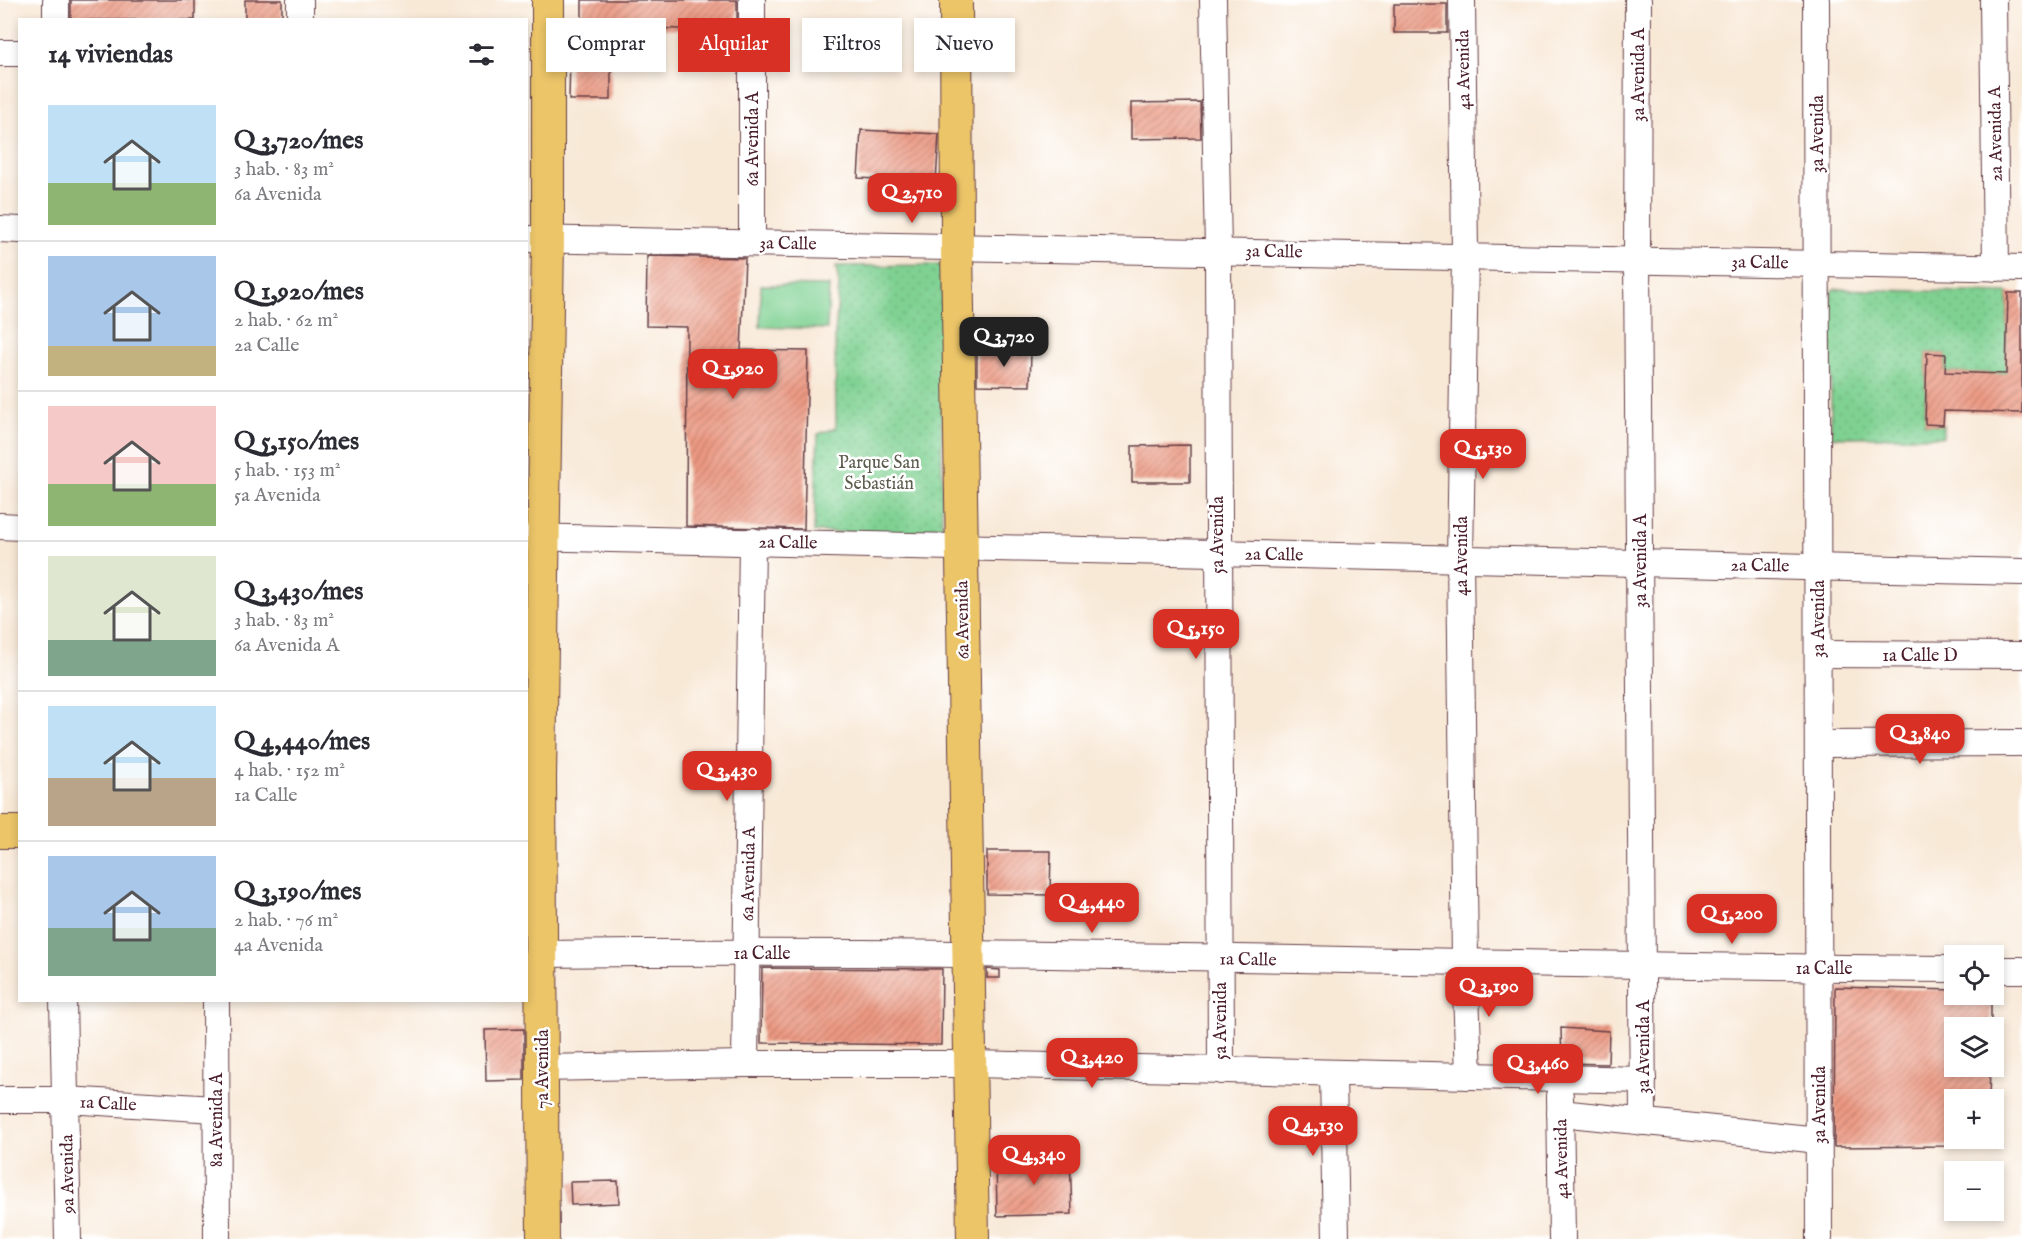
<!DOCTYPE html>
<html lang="es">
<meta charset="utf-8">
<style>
body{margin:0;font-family:"IM FELL English",serif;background:#f7f7f7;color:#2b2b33;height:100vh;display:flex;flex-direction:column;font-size:22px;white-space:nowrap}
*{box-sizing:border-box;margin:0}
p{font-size:20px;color:#7c7c81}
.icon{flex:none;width:33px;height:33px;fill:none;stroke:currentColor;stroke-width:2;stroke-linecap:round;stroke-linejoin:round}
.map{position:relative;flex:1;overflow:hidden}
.sheet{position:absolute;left:18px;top:18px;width:510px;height:984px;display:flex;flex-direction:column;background:#fff;border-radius:0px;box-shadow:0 3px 9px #0003}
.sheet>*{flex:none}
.banner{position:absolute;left:546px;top:18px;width:570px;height:54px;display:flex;gap:12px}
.controls{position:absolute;left:1944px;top:945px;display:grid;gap:12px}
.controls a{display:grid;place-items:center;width:60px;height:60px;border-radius:0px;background:#fff;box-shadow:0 3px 9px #0003;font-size:30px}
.price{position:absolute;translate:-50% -51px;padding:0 14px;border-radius:12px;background:#d93025;color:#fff;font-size:20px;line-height:39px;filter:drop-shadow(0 2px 3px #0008)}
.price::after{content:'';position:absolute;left:50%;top:36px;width:18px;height:14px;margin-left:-9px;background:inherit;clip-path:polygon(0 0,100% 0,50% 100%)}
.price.selected{background:#222;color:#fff}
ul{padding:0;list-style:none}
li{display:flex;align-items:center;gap:18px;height:150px;padding:0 30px}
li+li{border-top:2px solid #e1e1e2}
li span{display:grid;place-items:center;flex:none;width:168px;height:120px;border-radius:0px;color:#555}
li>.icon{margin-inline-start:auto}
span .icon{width:72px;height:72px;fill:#fffc;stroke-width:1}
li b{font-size:26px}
h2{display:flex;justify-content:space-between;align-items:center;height:72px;padding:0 30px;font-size:26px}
.chip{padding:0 21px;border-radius:0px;background:#fff;box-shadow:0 3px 9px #0003;font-size:21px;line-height:54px}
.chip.selected{background:#d93025;color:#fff}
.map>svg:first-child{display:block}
.green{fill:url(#green-dots);stroke:#64785e;stroke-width:1.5}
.pitch{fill:#7fd192;stroke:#64785e;stroke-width:1.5}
.building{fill:url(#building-hatch)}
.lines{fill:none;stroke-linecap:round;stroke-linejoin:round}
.minor-casing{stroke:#643d45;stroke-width:28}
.major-casing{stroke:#643d45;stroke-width:34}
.minor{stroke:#fff;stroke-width:26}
.major{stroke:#ecc569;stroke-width:32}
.labels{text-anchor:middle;stroke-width:5;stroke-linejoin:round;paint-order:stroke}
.street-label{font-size:18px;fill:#4a1f2b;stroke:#fff}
.park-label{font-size:18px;fill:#5d5d4f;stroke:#fff}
</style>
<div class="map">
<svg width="2022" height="1239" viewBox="0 0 2022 1239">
<defs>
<pattern id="green-dots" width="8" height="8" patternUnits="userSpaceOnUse" patternTransform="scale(1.5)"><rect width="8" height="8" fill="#7fd192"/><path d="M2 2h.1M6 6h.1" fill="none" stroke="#6fb37e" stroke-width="1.8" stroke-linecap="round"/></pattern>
<pattern id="building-hatch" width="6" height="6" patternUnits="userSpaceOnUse" patternTransform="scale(1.5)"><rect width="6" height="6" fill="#ec9982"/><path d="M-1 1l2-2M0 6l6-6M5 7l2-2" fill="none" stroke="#c17c6b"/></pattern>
</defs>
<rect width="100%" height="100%" fill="#fff"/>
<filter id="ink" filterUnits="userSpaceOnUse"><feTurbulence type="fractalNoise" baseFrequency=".0167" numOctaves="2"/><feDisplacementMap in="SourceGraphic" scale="12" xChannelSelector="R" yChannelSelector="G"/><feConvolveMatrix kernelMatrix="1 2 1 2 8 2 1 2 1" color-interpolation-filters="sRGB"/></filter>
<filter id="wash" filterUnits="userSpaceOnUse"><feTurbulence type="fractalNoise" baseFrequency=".008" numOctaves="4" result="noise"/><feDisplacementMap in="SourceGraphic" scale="24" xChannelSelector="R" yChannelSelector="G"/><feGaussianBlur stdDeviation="1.35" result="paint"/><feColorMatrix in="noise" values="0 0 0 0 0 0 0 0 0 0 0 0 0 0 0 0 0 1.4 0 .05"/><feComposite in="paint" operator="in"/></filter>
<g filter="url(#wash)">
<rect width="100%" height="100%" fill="#f8e8d6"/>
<g class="green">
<polygon points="942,265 942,534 814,532 818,434 836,428 835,335 839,285 836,266"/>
<polygon points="1834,289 2008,293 2006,374 1945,372 1946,354 1927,353 1925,424 1943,425 1943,437 1831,437 1831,292"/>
</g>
<polygon class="pitch" points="761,285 829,286 827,329 760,327"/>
<g id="blocks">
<g class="building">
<rect x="71" y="0" width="124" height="20"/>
<rect x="245" y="0" width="37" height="20"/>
<polygon points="582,0 737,0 737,30 582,27"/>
<rect x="1394" y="4" width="53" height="29"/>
<polygon points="570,59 611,59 611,100 569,100"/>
<polygon points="1200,102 1201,138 1131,139 1131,103"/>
<polygon points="861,130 939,134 936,182 858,178"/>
<polygon points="647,256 745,258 741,350 808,351 804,529 686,526 687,327 646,326"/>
<polygon points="2008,293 2022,293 2022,413 1944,411 1943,425 1925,424 1927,353 1946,354 1945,372 2006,374"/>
<polygon points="977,351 1031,352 1030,386 977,385"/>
<polygon points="1190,445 1190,482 1132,482 1132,446"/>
<polygon points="987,851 1051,851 1050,895 987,894"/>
<polygon points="762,968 942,969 941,1045 761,1043"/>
<polygon points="987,969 1000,970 1000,978 987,978"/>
<polygon points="1835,987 1954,990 1954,994 1991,994 1991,1028 1954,1028 1954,1066 1990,1066 1989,1100 1954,1100 1954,1146 1834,1147"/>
<polygon points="1561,1028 1609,1031 1608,1064 1562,1063"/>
<polygon points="524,1029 524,1080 486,1081 485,1030"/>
<polygon points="1070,1155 1072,1214 997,1216 996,1157"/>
<polygon points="618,1181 619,1203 571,1205 570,1182"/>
</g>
</g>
</g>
<g filter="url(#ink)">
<use href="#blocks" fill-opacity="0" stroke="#643d45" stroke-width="1.5"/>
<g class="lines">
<defs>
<g id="minor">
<polyline points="56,0 56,20"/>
<polyline points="300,0 300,20"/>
<polyline points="752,0 752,243"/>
<polyline points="1213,0 1218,250 1221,1071"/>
<polyline points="1462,0 1465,255 1460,558 1465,961 1469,1076"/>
<polyline points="1638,0 1637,259 1643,1122"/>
<polyline points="1816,0 1819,1239"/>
<polyline points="1993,0 1996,268"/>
<polyline points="0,53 20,53"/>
<polyline points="0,229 20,230"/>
<path d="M526,239C1025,247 1524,256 2022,268"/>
<polyline points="0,526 20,527"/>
<polyline points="526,537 2022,572"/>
<polyline points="1818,654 2022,655"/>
<polyline points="1819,744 2022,743"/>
<path d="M541,954C1012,948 1483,966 1954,969"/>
<polyline points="1994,970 2022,970"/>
<polyline points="63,1000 68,1239"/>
<polyline points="216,1000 217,1239"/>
<polyline points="745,1064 752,541"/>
<polyline points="542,1068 745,1064 971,1064 1643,1080"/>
<polyline points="1333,1073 1336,1239"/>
<polyline points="1560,1096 1562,1239"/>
<polyline points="0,1100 66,1100 216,1109"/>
<polyline points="1560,1113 1819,1140"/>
</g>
<g id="major">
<polyline points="956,0 957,247 973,1239"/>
<polyline points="0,832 20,832"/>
<polyline points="543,1239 540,778 548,239 548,0"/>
</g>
</defs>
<use href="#minor" class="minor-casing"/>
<use href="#major" class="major-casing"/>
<use href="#minor" class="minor"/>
<use href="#major" class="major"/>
</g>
</g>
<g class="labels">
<g class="street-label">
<text transform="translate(1463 70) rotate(-91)" y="6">4a Avenida</text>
<text transform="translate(1638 75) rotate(-90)" y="6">3a Avenida A</text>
<text transform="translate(1817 134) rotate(-90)" y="6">3a Avenida</text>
<text transform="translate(1995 134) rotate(-91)" y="6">2a Avenida A</text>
<text transform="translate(752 139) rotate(-90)" y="6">6a Avenida A</text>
<text transform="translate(788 243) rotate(1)" y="6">3a Calle</text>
<text transform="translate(1274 251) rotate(1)" y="6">3a Calle</text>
<text transform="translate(1760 262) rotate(1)" y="6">3a Calle</text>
<text transform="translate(1217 535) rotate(-90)" y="6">5a Avenida</text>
<text transform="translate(788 542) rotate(1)" y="6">2a Calle</text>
<text transform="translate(1274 554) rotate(1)" y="6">2a Calle</text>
<text transform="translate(1461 556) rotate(-90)" y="6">4a Avenida</text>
<text transform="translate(1640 561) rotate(-90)" y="6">3a Avenida A</text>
<text transform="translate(1760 565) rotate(1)" y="6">2a Calle</text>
<text transform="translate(1818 619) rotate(-90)" y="6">3a Avenida</text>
<text transform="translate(962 620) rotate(-91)" y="6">6a Avenida</text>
<text x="1920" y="661">1a Calle D</text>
<text transform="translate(748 874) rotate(-89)" y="6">6a Avenida A</text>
<text x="762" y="959">1a Calle</text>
<text transform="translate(1248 959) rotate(1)" y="6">1a Calle</text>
<text x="1824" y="974">1a Calle</text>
<text transform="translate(1220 1021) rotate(-90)" y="6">5a Avenida</text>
<text transform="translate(1643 1047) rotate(-90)" y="6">3a Avenida A</text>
<text transform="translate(542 1069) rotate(-90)" y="6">7a Avenida</text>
<text transform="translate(108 1103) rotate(3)" y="6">1a Calle</text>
<text transform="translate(1819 1105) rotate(-90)" y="6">3a Avenida</text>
<text transform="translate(216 1120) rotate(-90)" y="6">8a Avenida A</text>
<text transform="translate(1561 1159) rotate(-91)" y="6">4a Avenida</text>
<text transform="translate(67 1174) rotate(-91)" y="6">9a Avenida</text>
</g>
<g class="park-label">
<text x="879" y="468">Parque San<tspan x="879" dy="21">Sebastián</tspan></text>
</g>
</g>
</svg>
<div class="controls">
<a><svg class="icon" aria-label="locate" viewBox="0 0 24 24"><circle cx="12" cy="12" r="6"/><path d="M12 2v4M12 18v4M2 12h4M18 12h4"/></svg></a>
<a><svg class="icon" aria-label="layers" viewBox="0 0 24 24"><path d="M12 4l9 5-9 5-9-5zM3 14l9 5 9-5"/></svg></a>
<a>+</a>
<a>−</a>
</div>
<b class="price" style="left:912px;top:224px">Q 2,710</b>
<b class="price selected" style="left:1004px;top:368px">Q 3,720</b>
<b class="price" style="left:733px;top:400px">Q 1,920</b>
<b class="price" style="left:1483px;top:480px">Q 5,130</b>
<b class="price" style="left:1196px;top:660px">Q 5,150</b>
<b class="price" style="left:1920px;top:765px">Q 3,840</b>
<b class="price" style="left:727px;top:802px">Q 3,430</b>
<b class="price" style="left:1092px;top:934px">Q 4,440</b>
<b class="price" style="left:1732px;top:945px">Q 5,200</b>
<b class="price" style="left:1489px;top:1018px">Q 3,190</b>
<b class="price" style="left:1092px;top:1089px">Q 3,420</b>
<b class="price" style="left:1538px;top:1095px">Q 3,460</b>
<b class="price" style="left:1313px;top:1157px">Q 4,130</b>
<b class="price" style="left:1034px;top:1186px">Q 4,340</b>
<div class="banner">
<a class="chip">Comprar</a>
<a class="chip selected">Alquilar</a>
<a class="chip">Filtros</a>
<a class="chip">Nuevo</a>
</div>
<section class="sheet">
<h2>14 viviendas<svg class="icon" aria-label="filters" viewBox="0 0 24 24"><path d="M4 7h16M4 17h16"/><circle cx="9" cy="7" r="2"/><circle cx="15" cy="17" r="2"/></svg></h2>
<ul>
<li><span style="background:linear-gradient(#bfe0f5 65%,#8fb573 0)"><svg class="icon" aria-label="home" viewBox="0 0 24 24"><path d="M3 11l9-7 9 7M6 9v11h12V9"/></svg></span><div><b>Q 3,720/mes</b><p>3 hab. · 83 m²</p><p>6a Avenida</p></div></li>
<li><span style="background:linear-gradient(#a9c7e8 75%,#c2b280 0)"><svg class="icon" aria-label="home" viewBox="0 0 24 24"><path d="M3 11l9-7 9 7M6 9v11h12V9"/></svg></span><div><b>Q 1,920/mes</b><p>2 hab. · 62 m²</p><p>2a Calle</p></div></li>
<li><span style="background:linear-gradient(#f6c9c9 65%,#8fb573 0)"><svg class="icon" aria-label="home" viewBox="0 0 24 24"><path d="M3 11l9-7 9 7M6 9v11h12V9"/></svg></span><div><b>Q 5,150/mes</b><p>5 hab. · 153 m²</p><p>5a Avenida</p></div></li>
<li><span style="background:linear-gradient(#dfe7d0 70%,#7fa58c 0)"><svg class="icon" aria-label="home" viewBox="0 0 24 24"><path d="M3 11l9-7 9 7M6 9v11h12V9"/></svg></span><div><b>Q 3,430/mes</b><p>3 hab. · 83 m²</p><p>6a Avenida A</p></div></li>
<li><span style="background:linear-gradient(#bfe0f5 60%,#b9a48a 0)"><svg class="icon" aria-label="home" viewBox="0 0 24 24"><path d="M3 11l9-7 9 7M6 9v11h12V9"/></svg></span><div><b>Q 4,440/mes</b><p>4 hab. · 152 m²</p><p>1a Calle</p></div></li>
<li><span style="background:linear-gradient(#a9c7e8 60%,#7fa58c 0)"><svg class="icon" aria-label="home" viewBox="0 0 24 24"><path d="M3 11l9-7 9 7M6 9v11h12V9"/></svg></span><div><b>Q 3,190/mes</b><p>2 hab. · 76 m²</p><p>4a Avenida</p></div></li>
</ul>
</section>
</div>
